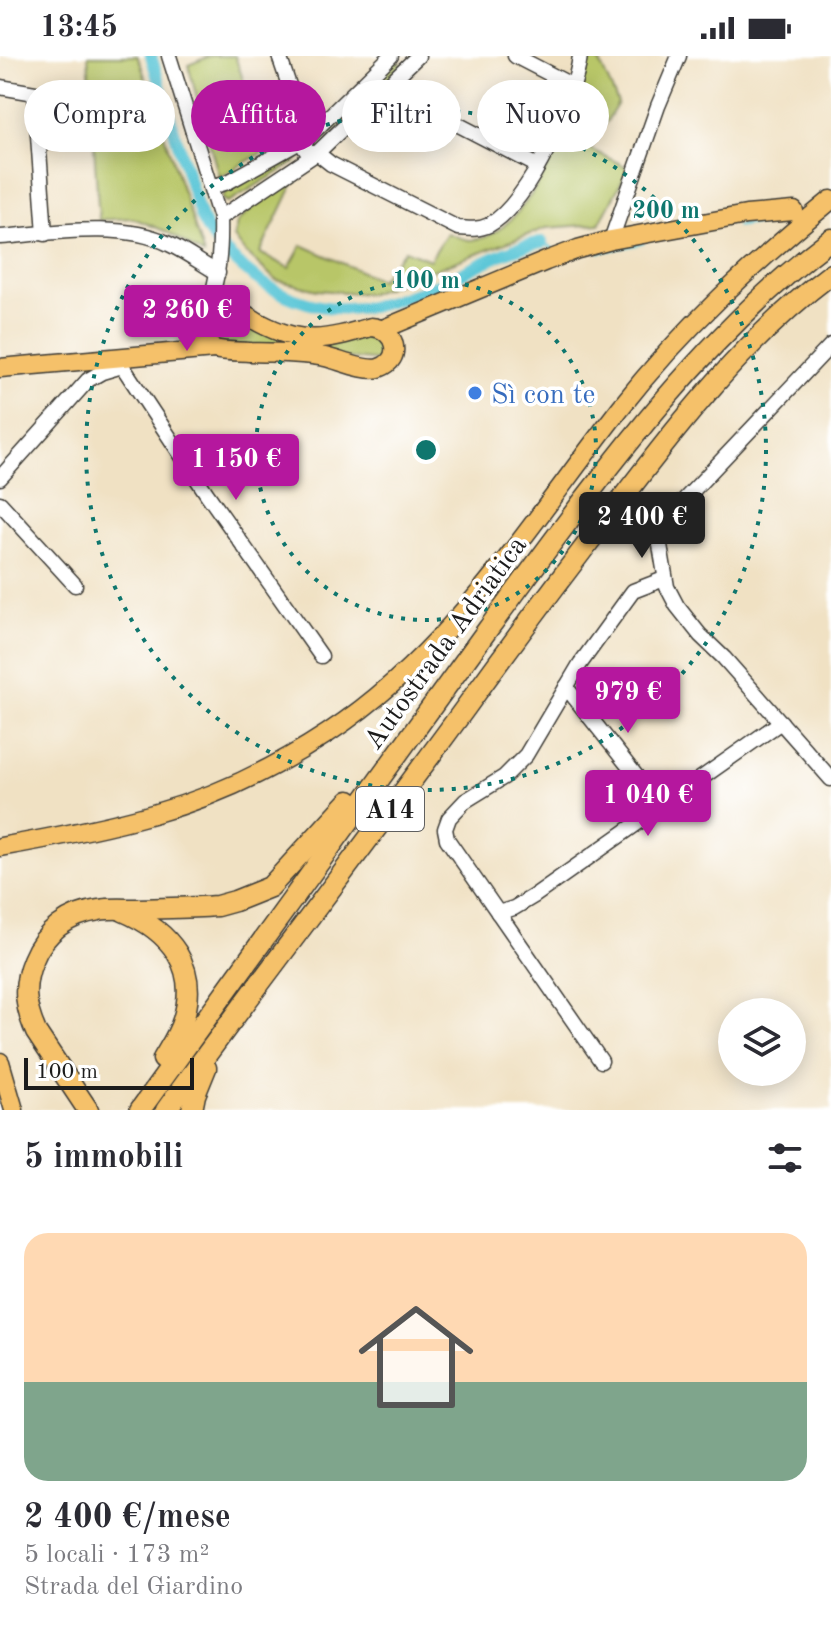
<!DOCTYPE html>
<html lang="it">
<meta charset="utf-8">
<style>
body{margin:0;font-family:"Old Standard TT",serif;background:#f7f7f7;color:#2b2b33;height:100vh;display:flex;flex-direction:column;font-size:30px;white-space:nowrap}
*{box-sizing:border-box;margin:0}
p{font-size:26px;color:#7c7c81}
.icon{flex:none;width:44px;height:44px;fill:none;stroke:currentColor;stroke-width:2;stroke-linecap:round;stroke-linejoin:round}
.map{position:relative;height:1054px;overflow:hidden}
.details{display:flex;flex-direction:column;background:#fff;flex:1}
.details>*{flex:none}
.guide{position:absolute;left:24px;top:24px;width:784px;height:72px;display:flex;gap:16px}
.fabs{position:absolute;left:718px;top:942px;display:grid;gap:16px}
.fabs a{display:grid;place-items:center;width:88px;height:88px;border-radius:50%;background:#fff;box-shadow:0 4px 20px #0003;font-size:40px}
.scale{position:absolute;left:24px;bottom:20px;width:170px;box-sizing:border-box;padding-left:8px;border:4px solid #1c1c1c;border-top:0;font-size:22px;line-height:28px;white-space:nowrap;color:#1c1c1c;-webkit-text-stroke:6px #fff;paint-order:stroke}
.price{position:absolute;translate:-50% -68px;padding:0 18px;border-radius:8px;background:#b5179e;color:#fff;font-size:26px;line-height:52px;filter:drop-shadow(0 2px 4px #0008)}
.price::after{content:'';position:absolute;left:50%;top:48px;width:24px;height:18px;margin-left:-12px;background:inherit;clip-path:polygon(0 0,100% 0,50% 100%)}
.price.active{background:#222;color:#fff}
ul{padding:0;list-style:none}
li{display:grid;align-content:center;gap:16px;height:424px;padding:0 24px}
li span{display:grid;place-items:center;height:248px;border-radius:24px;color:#555}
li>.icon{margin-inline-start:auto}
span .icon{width:144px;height:144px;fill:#fffc;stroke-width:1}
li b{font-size:34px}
h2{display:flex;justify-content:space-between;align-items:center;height:96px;padding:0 24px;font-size:34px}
.chip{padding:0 28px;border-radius:36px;background:#fff;box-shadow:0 4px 20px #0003;font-size:28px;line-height:72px}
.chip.active{background:#b5179e;color:#fff}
.status{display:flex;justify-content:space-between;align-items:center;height:56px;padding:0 40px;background:#fff;direction:ltr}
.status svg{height:22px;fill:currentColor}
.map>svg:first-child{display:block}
.green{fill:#b8c668;stroke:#6a7142;stroke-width:2}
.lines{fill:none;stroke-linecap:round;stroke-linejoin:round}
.stream{stroke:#5dc7d8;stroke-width:3}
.canal{stroke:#5dc7d8;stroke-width:12}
.minor-casing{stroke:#3c3a35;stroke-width:17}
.major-casing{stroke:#3c3a35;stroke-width:21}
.highway-casing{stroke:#3c3a35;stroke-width:23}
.minor{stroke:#fff;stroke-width:14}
.major{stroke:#f5c16b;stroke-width:18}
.highway{stroke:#f5c16b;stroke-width:20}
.ring{fill:none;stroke:#0f766e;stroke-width:4;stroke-dasharray:4 8}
.shop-dot{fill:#3f7fe0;stroke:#fff;stroke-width:3}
.labels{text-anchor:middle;stroke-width:7;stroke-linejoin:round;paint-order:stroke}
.shield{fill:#fff;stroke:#606060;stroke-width:2}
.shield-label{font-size:26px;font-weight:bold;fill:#1c1c1c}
.shop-label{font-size:28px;fill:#366cbe;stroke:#fff;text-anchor:start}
.street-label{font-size:28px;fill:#1c1c1c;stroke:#fff}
.centre{fill:#0f766e;stroke:#fff;stroke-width:4}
.ring-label{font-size:24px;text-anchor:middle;font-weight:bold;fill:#0f766e;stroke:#fff;stroke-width:7;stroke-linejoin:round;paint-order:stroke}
</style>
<div class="status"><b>13:45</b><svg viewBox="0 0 49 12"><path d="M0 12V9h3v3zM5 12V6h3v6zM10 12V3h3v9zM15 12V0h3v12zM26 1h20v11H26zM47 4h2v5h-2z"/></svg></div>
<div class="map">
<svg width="831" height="1054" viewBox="0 0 831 1054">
<rect width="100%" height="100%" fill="#fff"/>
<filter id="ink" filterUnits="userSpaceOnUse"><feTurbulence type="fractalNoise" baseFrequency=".0125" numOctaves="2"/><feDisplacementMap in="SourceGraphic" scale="16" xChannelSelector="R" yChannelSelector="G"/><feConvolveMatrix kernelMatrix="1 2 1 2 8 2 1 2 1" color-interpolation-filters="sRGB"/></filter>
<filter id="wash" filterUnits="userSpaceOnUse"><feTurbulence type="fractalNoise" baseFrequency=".006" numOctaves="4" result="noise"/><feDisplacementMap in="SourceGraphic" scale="32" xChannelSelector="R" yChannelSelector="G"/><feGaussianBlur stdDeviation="1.8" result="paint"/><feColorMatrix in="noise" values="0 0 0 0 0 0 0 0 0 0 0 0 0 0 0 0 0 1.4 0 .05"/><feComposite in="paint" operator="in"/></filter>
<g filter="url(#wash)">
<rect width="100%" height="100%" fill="#f0e1c3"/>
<g class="green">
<polygon points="88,0 137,0 140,6 204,199 167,176 133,162 99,164"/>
<polygon points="210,0 235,0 267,94 219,121 188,9"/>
<path d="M589,0H597L618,47L590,93L629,112L599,168L546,172L369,238L317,234L276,224L246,197L234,181L237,166L251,153L299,116L260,197L289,212L302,189L380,224L405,194L430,204L447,177C454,179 463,184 471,184C521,183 564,83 578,42C583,28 586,14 589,0Z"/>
<polygon points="396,6 401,6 400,13 328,81 322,79 325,73"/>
<polygon points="290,98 299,99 296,106 228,146 222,143 225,136"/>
<polygon points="224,255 265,276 378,277 390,290 382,305 223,291 210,283 209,263"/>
</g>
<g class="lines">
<g class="stream">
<polyline points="737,170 765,166"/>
<polyline points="542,186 552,192"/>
<polyline points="600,196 643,187"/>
</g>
<path class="canal" d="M151,0L201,162C205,169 209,177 214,183C218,190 225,195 231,201C268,238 317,259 370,251C385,248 402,242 417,237C459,223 497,194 542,186"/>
</g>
</g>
<g filter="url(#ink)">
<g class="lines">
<defs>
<g id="minor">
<path d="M169,0L220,162C221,196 218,224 207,256"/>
<path d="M279,0L307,82L304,91L308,97H317L331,108L458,172C469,173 479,174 489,169C529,147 575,44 580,0"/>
<polyline points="515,0 573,30"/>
<polyline points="0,31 35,37 45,178"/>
<polyline points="397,37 538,110"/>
<polyline points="211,131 228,126 307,82 391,0"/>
<polyline points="220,162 317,97 418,0"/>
<path d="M0,181C51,177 122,165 169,188C186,196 202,208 218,217"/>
<polyline points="611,184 658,50 679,0"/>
<polyline points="831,289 685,443 665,470 660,489 667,531 677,550 700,579 724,602 831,723"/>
<polyline points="117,302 207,438 321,600"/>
<polyline points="0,422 88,324 102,316 122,310"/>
<polyline points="0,447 75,529"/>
<polyline points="566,631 660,750"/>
<polyline points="498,857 514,852 534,840 781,666"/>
<polyline points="601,1005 447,783 445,773 449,762 465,745 504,721 526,699 580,608 633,535 664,523"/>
</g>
<g id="major">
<path d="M220,250C235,250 247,260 260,267C304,290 325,284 371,271C396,272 404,304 379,312C366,316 339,304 325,301C301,296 276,297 251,296C239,295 226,296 214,293C194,280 196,257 220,250Z"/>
<polyline points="383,273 546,205 578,193 611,184 746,159 794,155"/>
<polyline points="0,312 214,293"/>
<path d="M0,791C51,782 103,772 153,758C215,741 275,712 328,677C452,596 532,465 621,351C683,272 754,207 831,144"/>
<polyline points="0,1006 14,1054"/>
</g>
<g id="highway">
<path d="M123,855C170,875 200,911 183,964C179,978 170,991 163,1003"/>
<path d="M88,1054L36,976C25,951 22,930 33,904C44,876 69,858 99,854C111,852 124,853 136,853C163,852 190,852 217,850L235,845L270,831L349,745"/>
<path d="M140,1054C256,894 371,733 488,573C590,436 693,287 831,183"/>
<path d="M166,1054C264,919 367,787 466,651C515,583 566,515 618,448C681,365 747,281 831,218"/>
<polyline points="192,1054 195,1039 206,1012"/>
</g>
</defs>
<use href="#minor" class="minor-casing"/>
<use href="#major" class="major-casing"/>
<use href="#highway" class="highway-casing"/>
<use href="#minor" class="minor"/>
<use href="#major" class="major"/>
<use href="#highway" class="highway"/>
</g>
</g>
<g class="ring">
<circle cx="426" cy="394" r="170"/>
<circle cx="426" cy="394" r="340"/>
</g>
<circle class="shop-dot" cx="475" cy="337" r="8"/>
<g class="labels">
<rect class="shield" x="356" y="731" width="68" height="44" rx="6"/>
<g class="shield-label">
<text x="390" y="762">A14</text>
</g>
<g class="shop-label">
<text x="491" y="347">Sì con te</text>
</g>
<g class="street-label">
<text transform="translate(444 586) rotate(-54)" y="10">Autostrada Adriatica</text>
</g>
</g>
<circle cx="426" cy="394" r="12" class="centre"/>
<g class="ring-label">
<text x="666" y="162">200 m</text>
<text x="426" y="232">100 m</text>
</g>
</svg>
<div class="fabs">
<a><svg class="icon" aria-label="layers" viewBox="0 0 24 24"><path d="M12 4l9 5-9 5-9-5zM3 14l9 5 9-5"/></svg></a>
</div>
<div class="scale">100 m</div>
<b class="price" style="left:187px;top:297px">2 260 €</b>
<b class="price" style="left:236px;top:446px">1 150 €</b>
<b class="price active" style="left:642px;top:504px">2 400 €</b>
<b class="price" style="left:628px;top:679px">979 €</b>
<b class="price" style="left:648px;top:782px">1 040 €</b>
<div class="guide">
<a class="chip">Compra</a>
<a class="chip active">Affitta</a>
<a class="chip">Filtri</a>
<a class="chip">Nuovo</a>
</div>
</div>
<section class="details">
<h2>5 immobili<svg class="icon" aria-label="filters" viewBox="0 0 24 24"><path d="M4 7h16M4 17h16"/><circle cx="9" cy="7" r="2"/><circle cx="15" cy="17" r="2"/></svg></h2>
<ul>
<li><span style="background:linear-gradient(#ffd9b3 60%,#7fa58c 0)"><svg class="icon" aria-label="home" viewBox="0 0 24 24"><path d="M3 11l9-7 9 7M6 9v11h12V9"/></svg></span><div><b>2 400 €/mese</b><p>5 locali · 173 m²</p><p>Strada del Giardino</p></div></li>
</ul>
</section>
